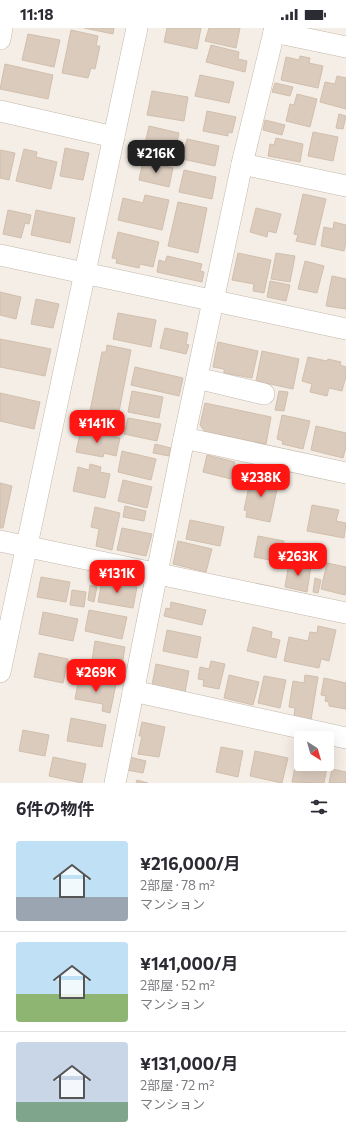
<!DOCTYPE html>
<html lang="ja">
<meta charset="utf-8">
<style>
body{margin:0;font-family:Commissioner,"Noto Sans JP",sans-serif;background:#f7f7f7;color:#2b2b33;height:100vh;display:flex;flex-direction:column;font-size:15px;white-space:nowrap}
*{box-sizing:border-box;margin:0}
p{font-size:13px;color:#7c7c81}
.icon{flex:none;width:22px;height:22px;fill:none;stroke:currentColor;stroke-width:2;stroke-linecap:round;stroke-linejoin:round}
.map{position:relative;height:755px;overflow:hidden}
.details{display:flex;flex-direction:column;background:#fff;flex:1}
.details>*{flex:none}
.needle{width:26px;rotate:143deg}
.fabs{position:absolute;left:294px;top:703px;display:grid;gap:8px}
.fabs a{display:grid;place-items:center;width:40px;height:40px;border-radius:4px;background:#fff;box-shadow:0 4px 16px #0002;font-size:20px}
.price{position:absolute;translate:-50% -34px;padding:0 9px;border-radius:8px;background:#ff1612;color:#fff;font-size:13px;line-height:26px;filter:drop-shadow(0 1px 2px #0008)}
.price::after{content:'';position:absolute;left:50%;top:24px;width:12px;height:9px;margin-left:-6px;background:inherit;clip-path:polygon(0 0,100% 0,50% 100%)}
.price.on{background:#222;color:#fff}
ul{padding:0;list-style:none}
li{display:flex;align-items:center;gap:12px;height:100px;padding:0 16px}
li+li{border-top:1px solid #e1e1e2}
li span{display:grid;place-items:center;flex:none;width:112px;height:80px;border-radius:4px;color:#555}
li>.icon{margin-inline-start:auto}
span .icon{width:48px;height:48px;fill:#fffc;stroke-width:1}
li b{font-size:17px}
h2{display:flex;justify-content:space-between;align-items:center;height:48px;padding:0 16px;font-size:17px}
.status{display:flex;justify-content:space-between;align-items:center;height:28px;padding:0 20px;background:#fff;direction:ltr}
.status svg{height:11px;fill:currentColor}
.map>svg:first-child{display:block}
.building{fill:#dacbbd;stroke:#d2bfad}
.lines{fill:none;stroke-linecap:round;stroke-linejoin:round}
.minor-casing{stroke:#c3b7aa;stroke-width:22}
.minor{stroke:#fff;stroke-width:21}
</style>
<div class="status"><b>11:18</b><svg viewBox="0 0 49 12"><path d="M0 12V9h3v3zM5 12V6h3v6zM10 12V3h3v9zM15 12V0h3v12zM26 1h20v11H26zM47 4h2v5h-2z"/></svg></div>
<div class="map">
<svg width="346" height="755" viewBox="0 0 346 755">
<rect width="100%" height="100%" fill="#f4eee6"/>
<g class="building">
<polygon points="84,0 114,0 113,6"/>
<polygon points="167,0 201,0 197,21 164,14"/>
<polygon points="209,0 240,0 236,20 205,13"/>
<polygon points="71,2 98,8 96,18 100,18 95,41 91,40 88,50 62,45"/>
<polygon points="28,6 60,12 54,39 22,32"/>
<polygon points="211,17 239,24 238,31 247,33 245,44 206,34"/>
<polygon points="300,28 310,30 309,35 323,38 318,60 281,52 286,29 299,32"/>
<polygon points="5,36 53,47 48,71 0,61"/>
<polygon points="200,47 234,54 229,75 195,68"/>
<polygon points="337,48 346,50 346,81 320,74 325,54 335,56"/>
<polygon points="275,55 293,59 290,68 272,64"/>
<polygon points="152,63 188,69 184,93 147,87"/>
<polygon points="297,66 317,71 310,99 286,93 290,76 294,77"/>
<polygon points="207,83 236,89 232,105 228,104 228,108 203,103"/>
<polygon points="339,86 346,88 343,101 336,100"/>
<polygon points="265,92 285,97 282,107 263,102"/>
<polygon points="149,98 179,105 174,127 144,120"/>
<polygon points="313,104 338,109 333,133 308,128"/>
<polygon points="276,110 303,116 300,134 268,128 270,116 274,117"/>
<polygon points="187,111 219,118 215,138 182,131"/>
<polygon points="65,120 89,125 83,152 60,148"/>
<polygon points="24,121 37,124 36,129 57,134 51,161 16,153"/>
<polygon points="0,122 15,125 9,152 0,150"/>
<polygon points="143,133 173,140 169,159 139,152"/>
<polygon points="184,142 216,149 212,171 179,164"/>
<polygon points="303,166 326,171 315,217 296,213 298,207 294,206"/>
<polygon points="145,167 169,172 162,202 118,192 123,170 143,175"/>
<polygon points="178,174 207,180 198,225 168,218"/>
<polygon points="256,180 281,186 276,205 268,203 267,209 250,204"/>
<polygon points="8,182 31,187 29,196 25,195 21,210 3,206"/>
<polygon points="36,182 75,190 70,215 31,207"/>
<polygon points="334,194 346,197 346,214 344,223 321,218 324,199 333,201"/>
<polygon points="118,204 159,214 153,239 140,236 139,240 116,235 117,231 112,230"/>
<polygon points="238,225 271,232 264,265 253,263 254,256 232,252"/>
<polygon points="276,225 295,228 290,254 271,251"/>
<polygon points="167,228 202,236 200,243 204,244 202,254 157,244 159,232 165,234"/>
<polygon points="305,233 324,238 317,265 298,261"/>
<polygon points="332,248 346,251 346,281 326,278"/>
<polygon points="270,253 290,257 286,273 267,269"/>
<polygon points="0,264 21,269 16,291 0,287"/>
<polygon points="36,271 59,276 53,300 31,296"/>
<polygon points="118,285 156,292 151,319 113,311"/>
<polygon points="165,300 188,305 186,316 189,317 186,326 160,320"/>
<polygon points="0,311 51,321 45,348 0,339"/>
<polygon points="218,314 258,323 252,350 224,345 224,341 213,339"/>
<polygon points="107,317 131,322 117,394 92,389 93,383 90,383 102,324 106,324"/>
<polygon points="262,323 299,331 293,361 256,353"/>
<polygon points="308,329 327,333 328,331 341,334 340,337 346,339 346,348 342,363 329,360 327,368 310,364 312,356 302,353"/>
<polygon points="135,339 183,350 179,368 131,357"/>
<polygon points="132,363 163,369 159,390 128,384"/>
<polygon points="279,363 288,364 284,383 275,382"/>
<polygon points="0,365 40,374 34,401 0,393"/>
<polygon points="205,375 271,389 266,416 205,404 200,397"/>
<polygon points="282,387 310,393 303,421 282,416 283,413 277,411"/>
<polygon points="128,390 161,396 157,413 124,406"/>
<polygon points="98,394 121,399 120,407 97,402"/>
<polygon points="316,398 346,405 346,419 343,430 311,422"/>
<polygon points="81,401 120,410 116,428 104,425 103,429 76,424"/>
<polygon points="155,416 171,420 169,428 153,425"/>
<polygon points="122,423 156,431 151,452 118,444"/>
<polygon points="207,427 235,434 231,451 203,444"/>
<polygon points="90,436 101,439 100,444 110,446 105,470 73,463 78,439 89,442"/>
<polygon points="256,447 279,452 270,494 246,489 247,483 244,482 250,453 254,454"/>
<polygon points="123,452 152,459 147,480 118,473"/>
<polygon points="0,455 12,458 3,500 0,500"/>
<polygon points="312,477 339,482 336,493 346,495 344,510 307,503"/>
<polygon points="125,478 146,483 144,493 123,489"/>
<polygon points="95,479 120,485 112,522 96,518 99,501 91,499"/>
<polygon points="190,492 224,499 220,518 186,511"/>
<polygon points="122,500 152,506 146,528 117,522"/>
<polygon points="258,508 284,513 280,534 254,529"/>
<polygon points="178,513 212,521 206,544 173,536"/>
<polygon points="289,534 311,538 307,564 285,559"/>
<polygon points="327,535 346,539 346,561 345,567 321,561"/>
<polygon points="41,549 70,554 66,574 37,569"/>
<polygon points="315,550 321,552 318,565 313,564"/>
<polygon points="102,552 137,559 133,580 98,574"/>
<polygon points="90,557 97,559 94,574 88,572"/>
<polygon points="72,562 86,564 84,579 70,577"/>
<polygon points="171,574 206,582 202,597 164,588 166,580 170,581"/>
<polygon points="89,582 127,589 122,611 85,603"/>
<polygon points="43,584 78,591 73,613 39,606"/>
<polygon points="318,598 336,602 329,633 321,631 319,640 284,633 289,609 308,613 310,604 317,605"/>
<polygon points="253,599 272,604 271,610 280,612 276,630 247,623"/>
<polygon points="167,602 201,609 197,630 163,623"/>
<polygon points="95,613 125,619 122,638 92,632"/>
<polygon points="39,625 68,631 63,655 34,649"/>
<polygon points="211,633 225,636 219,661 203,658 204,652 198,651 200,639 209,641"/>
<polygon points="156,636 189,643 185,664 152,657"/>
<polygon points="229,647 259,654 253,677 224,670"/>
<polygon points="305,647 318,649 311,692 294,689 295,680 289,679 293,653 304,655"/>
<polygon points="264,648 286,652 280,680 258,675"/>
<polygon points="79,650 116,656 110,685 102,683 103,676 75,671"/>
<polygon points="324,650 346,655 346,681 329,678 329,674 325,673 326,668 321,667"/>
<polygon points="71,690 106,697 102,719 67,713"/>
<polygon points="142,694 165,699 159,729 138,726 142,708 139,708"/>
<polygon points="23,702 49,707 45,728 19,723"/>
<polygon points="221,719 243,723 238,749 216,744"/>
<polygon points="255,723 288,730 282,755 250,748"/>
<polygon points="53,729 86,736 82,755 49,748"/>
<polygon points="130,729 146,733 143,745 127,742"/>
<polygon points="296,733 301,734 301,736 311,736 327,739 324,755 292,754"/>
<polygon points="332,741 346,744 346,755 329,755"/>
<polygon points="137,752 148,755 136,755"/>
</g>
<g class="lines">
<defs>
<g id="minor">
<polyline points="274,4 346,19"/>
<polyline points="0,11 2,0"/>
<polyline points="0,83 114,109"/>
<polyline points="242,136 346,158"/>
<polyline points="0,227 346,301"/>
<polyline points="197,350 264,366"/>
<polyline points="184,410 346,445"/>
<polyline points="0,513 346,585"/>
<polyline points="0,644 137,0"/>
<polyline points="133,663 346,710"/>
<polyline points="115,755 184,410 242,136 275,0"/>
</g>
</defs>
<use href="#minor" class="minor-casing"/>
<use href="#minor" class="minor"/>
</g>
</svg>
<div class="fabs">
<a><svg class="needle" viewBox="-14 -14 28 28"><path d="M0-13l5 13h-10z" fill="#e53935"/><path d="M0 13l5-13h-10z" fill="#7c7c81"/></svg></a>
</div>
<b class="price on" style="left:156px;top:146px">¥216K</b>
<b class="price" style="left:97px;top:416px">¥141K</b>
<b class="price" style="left:261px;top:470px">¥238K</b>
<b class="price" style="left:298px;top:549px">¥263K</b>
<b class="price" style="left:117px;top:566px">¥131K</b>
<b class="price" style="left:96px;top:665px">¥269K</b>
</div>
<section class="details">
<h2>6件の物件<svg class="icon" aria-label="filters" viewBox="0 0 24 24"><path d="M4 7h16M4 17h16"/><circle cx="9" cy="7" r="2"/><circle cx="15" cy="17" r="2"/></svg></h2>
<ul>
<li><span style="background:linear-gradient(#bfe0f5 70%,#9aa5b1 0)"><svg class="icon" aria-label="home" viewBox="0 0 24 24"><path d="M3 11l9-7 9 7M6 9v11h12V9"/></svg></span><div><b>¥216,000/月</b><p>2部屋 · 78 m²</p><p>マンション</p></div></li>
<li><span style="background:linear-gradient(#bfe0f5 65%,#8fb573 0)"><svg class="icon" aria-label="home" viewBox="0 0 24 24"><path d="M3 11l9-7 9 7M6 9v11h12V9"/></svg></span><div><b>¥141,000/月</b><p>2部屋 · 52 m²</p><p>マンション</p></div></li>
<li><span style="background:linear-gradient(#c9d6e8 75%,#7fa58c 0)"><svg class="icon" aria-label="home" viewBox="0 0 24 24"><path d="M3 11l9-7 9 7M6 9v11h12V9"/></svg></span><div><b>¥131,000/月</b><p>2部屋 · 72 m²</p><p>マンション</p></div></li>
</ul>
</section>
